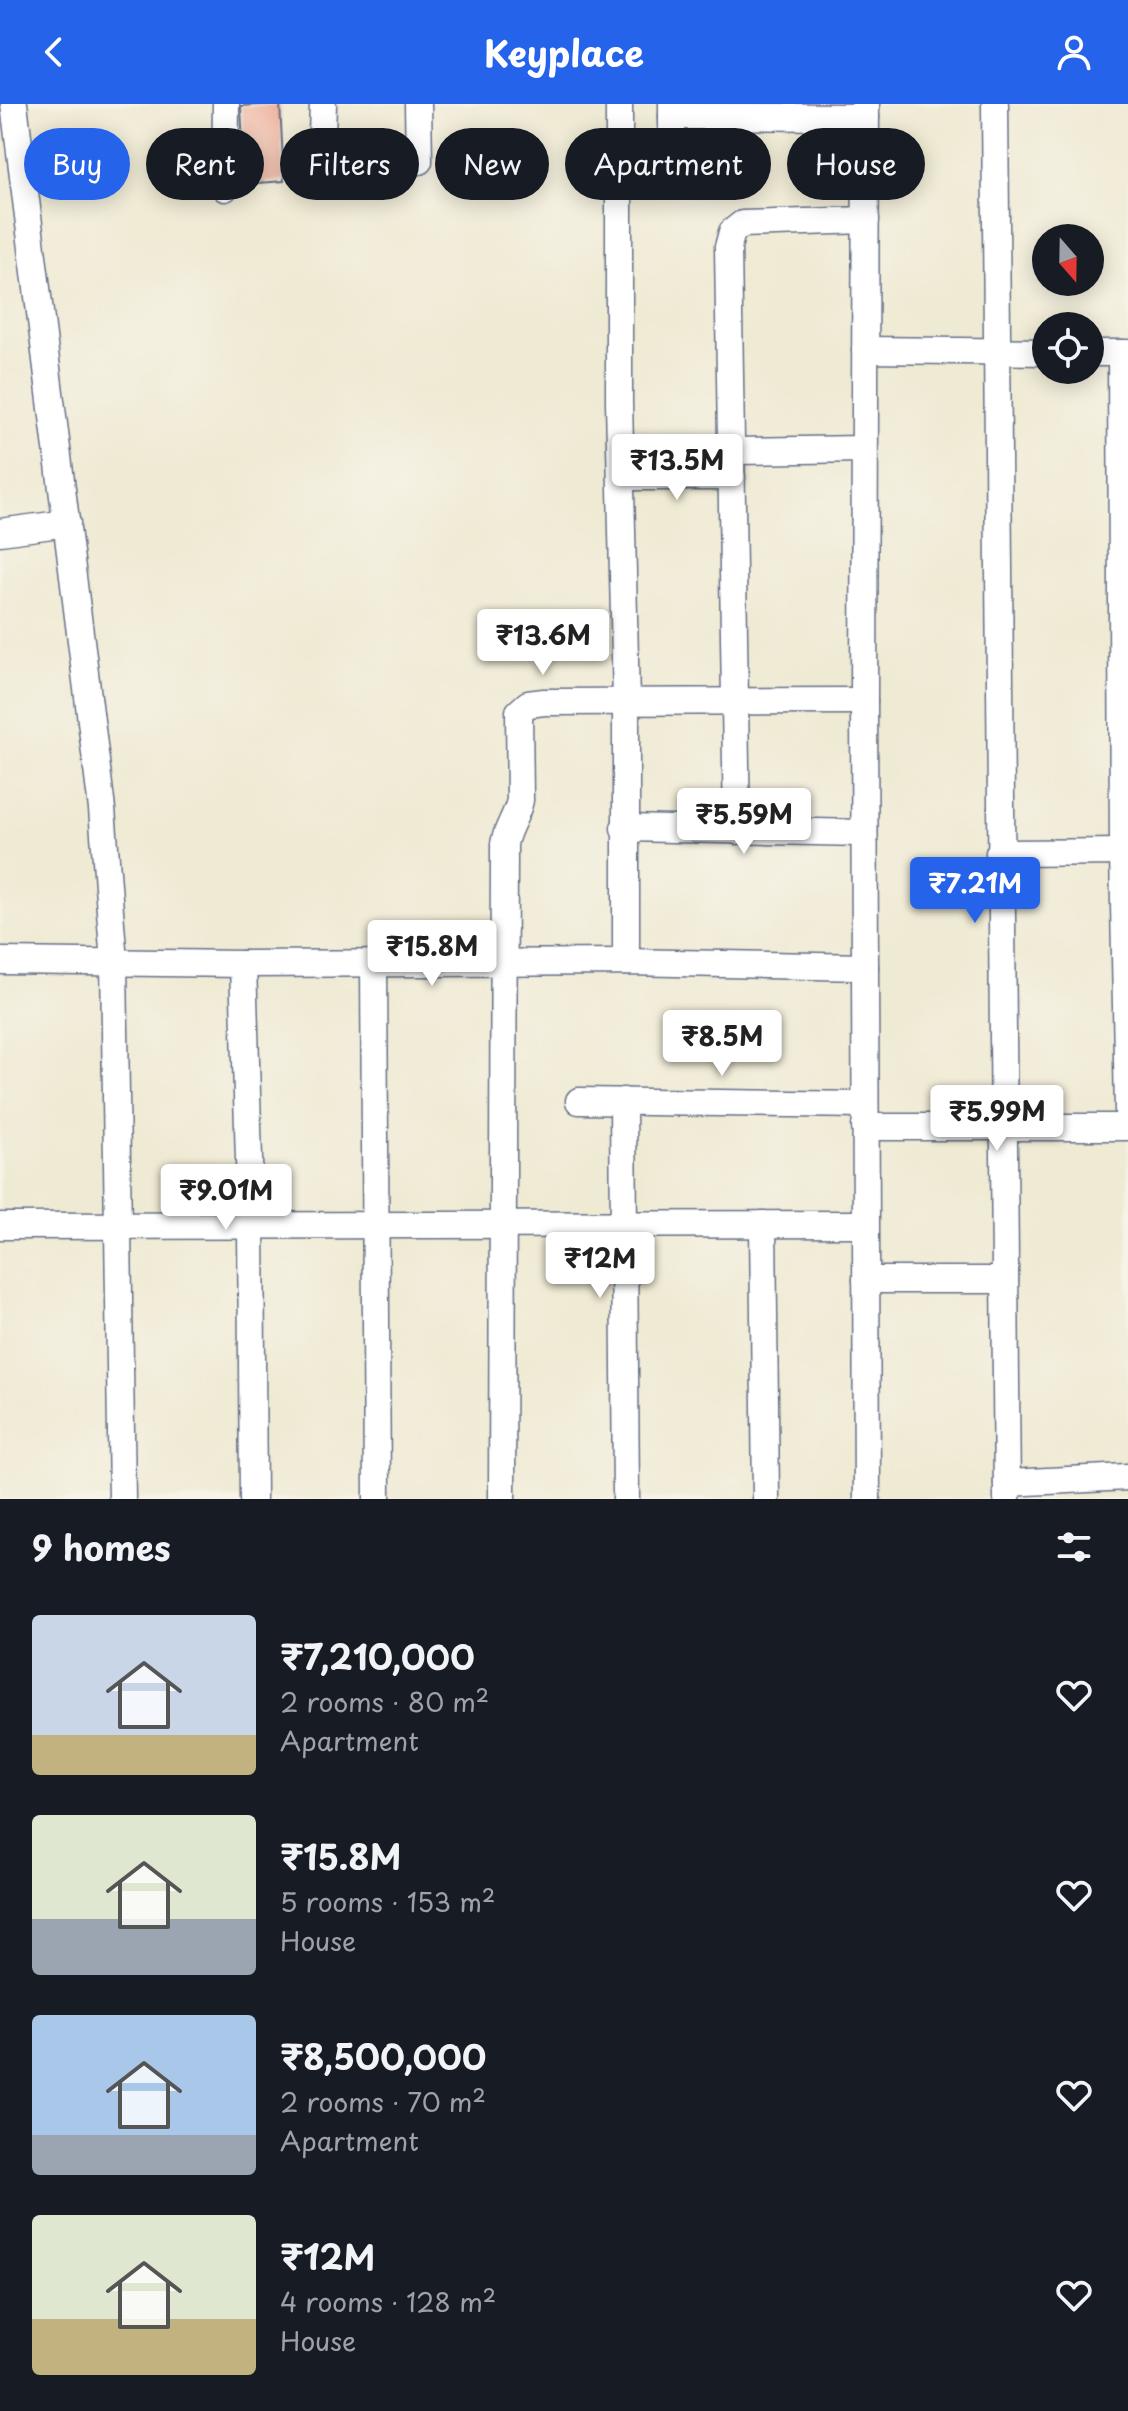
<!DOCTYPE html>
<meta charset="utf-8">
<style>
body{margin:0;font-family:"Playpen Sans",sans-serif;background:#242831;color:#f1f3f6;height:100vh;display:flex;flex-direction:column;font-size:30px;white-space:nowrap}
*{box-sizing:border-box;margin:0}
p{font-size:26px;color:#9ea1a6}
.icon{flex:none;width:44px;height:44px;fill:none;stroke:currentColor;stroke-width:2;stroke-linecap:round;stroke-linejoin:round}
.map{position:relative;height:1395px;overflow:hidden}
.side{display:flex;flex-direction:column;background:#171b24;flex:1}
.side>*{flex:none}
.top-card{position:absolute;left:24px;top:24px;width:1080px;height:72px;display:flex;gap:16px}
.needle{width:52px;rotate:160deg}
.buttons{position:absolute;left:1032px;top:120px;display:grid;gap:16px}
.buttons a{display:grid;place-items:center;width:72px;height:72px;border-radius:50%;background:#171b24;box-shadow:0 4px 20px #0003;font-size:40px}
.price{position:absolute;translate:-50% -68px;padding:0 18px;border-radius:8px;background:#fff;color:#222;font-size:26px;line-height:52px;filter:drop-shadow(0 2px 4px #0008)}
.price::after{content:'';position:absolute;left:50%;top:48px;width:24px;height:18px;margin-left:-12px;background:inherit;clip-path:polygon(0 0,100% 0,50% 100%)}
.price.selected{background:#2563eb;color:#fff}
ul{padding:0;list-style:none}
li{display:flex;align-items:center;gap:24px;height:200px;padding:0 32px}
li span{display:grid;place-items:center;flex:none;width:224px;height:160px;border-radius:8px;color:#555}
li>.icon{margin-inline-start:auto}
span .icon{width:96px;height:96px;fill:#fffc;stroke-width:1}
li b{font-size:34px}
h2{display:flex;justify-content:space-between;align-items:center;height:96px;padding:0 32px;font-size:34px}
.tag{padding:0 28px;border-radius:36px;background:#171b24;box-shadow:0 4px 20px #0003;font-size:28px;line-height:72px}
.tag.selected{background:#2563eb;color:#fff}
header{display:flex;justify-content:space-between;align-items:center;height:104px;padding:0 32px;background:#2563eb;color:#fff;font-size:36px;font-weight:700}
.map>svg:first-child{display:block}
.building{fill:#eca691}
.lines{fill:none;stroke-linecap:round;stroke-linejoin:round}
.minor-casing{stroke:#657087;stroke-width:29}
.minor{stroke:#fff;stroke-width:26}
</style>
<header><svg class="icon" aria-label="back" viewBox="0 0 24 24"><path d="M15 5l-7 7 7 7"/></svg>Keyplace<svg class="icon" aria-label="person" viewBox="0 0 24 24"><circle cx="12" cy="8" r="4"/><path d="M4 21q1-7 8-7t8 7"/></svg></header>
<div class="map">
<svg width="1128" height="1395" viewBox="0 0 1128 1395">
<rect width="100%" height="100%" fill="#f7f3e8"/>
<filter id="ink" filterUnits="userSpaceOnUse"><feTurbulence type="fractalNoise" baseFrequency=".0125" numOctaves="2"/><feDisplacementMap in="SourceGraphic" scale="16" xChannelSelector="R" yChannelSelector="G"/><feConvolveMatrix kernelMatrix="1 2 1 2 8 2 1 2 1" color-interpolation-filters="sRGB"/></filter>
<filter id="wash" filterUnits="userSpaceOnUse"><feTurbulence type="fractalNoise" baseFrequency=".006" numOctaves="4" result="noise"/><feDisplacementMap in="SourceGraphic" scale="32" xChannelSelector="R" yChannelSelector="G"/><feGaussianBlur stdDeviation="1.8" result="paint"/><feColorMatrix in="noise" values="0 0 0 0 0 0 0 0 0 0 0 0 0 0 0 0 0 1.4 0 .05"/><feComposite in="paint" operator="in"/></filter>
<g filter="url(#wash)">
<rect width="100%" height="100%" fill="#efead3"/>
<g id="blocks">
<polygon class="building" points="280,0 284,77 245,80 241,2"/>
</g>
</g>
<g filter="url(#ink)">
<use href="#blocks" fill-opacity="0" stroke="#657087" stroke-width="2"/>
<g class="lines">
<defs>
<g id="minor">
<polyline points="14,0 102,705 114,858 122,1395"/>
<polyline points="418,0 419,57"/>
<polyline points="619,0 619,298 626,598 626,858"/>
<polyline points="866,0 864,597 867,1395"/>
<polyline points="995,0 1007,1395"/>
<polyline points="672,12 866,13"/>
<polyline points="672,45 672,0"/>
<polyline points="321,62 323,0"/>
<polyline points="225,84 226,0"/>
<polyline points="865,246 1046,248"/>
<polyline points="1090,249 1128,249"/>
<polyline points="1121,249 1123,748 1128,1007"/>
<polyline points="732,347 864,345"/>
<polyline points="621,373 732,373"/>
<polyline points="0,428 67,419"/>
<polyline points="624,724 864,729"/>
<polyline points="737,727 728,143 732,128 742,120 866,116"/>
<polyline points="999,749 1128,748"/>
<polyline points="0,857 243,860 626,858 865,863"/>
<polyline points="374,859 377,1395"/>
<polyline points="243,860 251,1121 253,1395"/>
<polyline points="579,997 865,1001"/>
<polyline points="623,997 626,1395"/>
<polyline points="865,1023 1128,1023"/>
<polyline points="763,1120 766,1395"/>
<polyline points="0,1122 865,1120"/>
<polyline points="866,1176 1005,1176"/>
<polyline points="1007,1379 1128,1373"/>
<path d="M502,1395L504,740C507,723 517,712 520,696L519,608L528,600L544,598L864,597"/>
</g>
</defs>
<use href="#minor" class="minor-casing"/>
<use href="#minor" class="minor"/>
</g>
</g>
</svg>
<div class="buttons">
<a><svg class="needle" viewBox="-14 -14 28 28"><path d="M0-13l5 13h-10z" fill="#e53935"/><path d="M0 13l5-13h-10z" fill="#9ea1a6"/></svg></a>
<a><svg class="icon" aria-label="locate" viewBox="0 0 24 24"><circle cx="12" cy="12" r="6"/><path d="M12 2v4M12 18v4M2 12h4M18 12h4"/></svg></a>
</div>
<b class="price" style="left:677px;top:398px">₹13.5M</b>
<b class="price" style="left:543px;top:573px">₹13.6M</b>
<b class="price" style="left:744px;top:752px">₹5.59M</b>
<b class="price selected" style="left:975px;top:821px">₹7.21M</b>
<b class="price" style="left:432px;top:884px">₹15.8M</b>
<b class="price" style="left:722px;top:974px">₹8.5M</b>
<b class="price" style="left:997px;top:1049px">₹5.99M</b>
<b class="price" style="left:226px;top:1128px">₹9.01M</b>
<b class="price" style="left:600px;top:1196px">₹12M</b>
<div class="top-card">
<a class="tag selected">Buy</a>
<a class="tag">Rent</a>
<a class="tag">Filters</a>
<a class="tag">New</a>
<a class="tag">Apartment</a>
<a class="tag">House</a>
</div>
</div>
<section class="side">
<h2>9 homes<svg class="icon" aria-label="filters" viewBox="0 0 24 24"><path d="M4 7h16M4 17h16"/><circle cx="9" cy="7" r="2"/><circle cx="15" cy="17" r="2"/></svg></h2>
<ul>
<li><span style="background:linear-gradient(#c9d6e8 75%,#c2b280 0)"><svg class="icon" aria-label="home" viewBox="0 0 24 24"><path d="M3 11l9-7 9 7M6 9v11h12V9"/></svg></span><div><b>₹7,210,000</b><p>2 rooms · 80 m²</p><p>Apartment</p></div><svg class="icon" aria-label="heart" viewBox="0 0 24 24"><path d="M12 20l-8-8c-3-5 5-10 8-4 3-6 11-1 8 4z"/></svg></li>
<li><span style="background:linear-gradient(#dfe7d0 65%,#9aa5b1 0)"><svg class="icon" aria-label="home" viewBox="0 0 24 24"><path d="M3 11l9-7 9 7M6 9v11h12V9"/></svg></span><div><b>₹15.8M</b><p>5 rooms · 153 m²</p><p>House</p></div><svg class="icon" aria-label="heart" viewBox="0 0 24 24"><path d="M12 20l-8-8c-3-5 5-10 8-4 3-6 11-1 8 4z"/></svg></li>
<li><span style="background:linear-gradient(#a9c7e8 75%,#9aa5b1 0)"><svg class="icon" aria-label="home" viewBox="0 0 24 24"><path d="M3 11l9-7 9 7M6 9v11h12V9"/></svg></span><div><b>₹8,500,000</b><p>2 rooms · 70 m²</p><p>Apartment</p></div><svg class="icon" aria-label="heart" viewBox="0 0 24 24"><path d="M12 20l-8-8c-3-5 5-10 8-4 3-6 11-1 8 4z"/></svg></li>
<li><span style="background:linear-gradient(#dfe7d0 65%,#c2b280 0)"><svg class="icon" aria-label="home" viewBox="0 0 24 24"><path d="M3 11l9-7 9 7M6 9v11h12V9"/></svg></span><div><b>₹12M</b><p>4 rooms · 128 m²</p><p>House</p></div><svg class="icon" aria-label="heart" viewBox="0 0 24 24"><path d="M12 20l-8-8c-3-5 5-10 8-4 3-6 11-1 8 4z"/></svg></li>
</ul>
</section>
